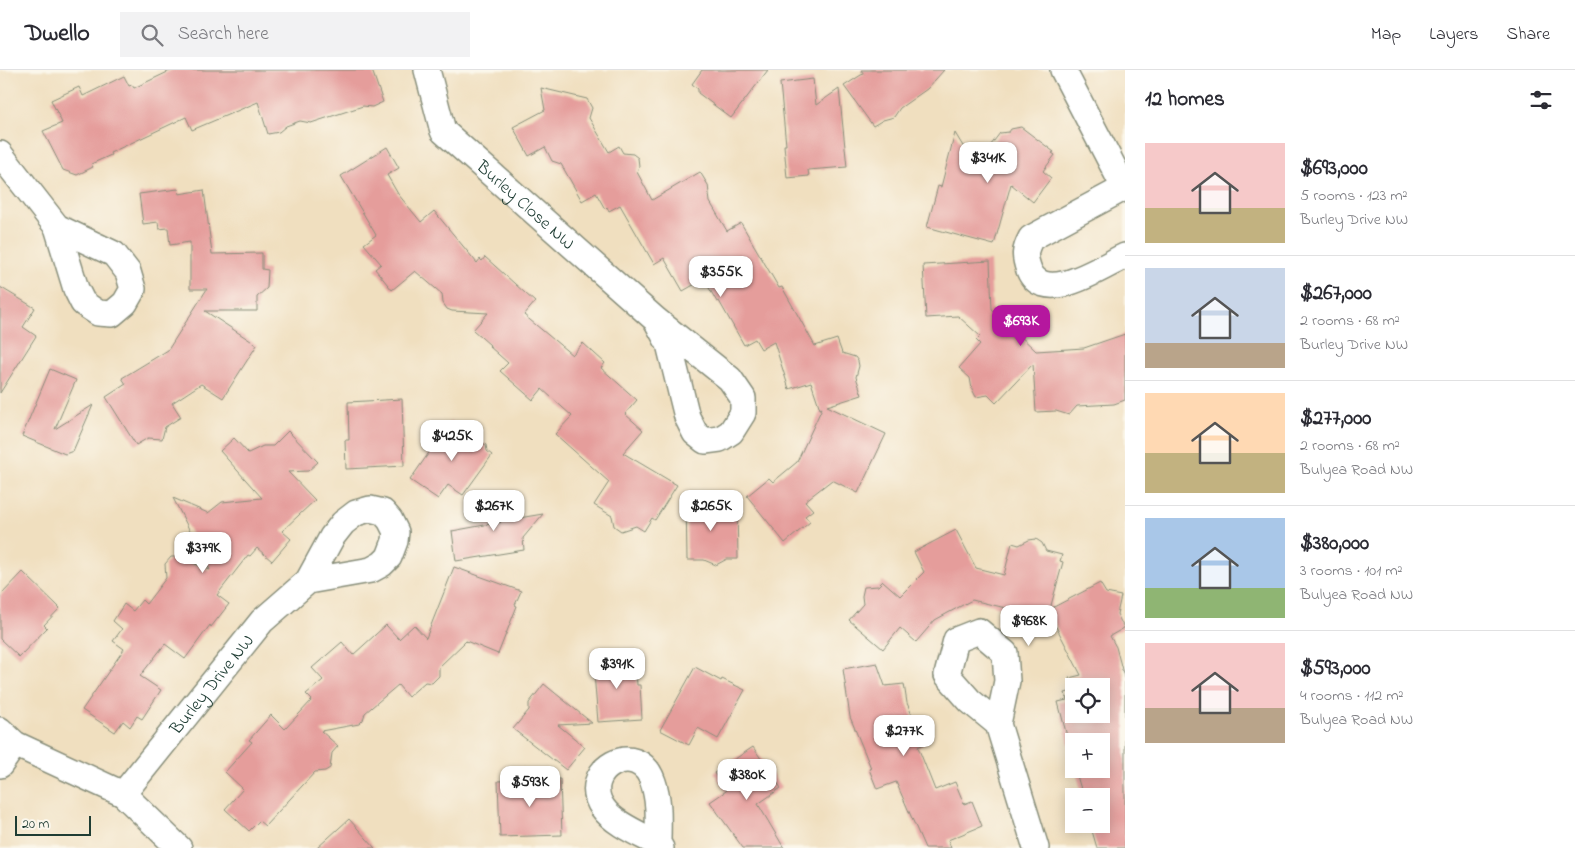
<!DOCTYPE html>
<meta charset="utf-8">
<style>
body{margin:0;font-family:"Indie Flower",sans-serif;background:#f2f2f3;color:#2b2b33;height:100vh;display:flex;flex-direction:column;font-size:19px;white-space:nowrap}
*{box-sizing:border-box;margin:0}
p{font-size:16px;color:#7c7c81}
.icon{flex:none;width:28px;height:28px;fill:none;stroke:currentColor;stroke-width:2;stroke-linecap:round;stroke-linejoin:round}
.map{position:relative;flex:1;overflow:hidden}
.drawer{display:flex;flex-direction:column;background:#fff;width:450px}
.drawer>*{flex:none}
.buttons{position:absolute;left:1065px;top:608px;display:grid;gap:10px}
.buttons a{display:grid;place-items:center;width:45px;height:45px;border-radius:0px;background:#fff;box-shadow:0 2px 12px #0003;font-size:25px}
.scale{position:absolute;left:15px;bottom:12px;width:76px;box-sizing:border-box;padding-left:5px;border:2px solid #1f3d34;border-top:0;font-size:14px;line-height:18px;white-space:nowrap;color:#1f3d34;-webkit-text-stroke:4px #fbf7ec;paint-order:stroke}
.price{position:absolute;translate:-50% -42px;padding:0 11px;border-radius:10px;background:#fff;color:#222;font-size:16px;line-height:32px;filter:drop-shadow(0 1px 2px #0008)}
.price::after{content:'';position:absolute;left:50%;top:30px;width:15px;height:11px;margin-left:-8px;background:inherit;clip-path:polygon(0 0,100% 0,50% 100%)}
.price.current{background:#b5179e;color:#fff}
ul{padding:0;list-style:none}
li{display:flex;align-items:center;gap:15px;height:125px;padding:0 20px}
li+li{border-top:1px solid #e1e1e2}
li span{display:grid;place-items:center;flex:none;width:140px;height:100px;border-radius:0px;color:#555}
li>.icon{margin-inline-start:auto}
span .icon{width:60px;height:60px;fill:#fffc;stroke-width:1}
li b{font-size:21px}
h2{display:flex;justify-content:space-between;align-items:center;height:60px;padding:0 20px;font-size:21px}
header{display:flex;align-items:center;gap:30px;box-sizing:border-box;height:70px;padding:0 25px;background:#fff;border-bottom:1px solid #e1e1e2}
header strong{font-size:24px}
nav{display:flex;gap:28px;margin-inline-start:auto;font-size:18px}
.search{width:350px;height:45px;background:#f2f2f3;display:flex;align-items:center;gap:12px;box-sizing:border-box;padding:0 18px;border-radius:0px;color:#7c7c81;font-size:19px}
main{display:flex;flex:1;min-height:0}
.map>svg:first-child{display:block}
.building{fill:#e59d9b;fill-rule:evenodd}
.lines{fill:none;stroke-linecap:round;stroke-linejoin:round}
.minor-casing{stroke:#888e7a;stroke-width:28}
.minor{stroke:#fff;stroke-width:25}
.labels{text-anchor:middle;stroke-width:4;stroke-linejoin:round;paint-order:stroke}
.street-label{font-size:18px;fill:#1f3d34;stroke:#fbf7ec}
</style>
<header>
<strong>Dwello</strong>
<div class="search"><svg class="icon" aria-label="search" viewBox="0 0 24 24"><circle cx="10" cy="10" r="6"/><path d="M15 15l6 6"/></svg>Search here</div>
<nav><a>Map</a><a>Layers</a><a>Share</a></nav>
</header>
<main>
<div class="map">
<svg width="1125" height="778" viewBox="0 0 1125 778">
<rect width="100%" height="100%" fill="#fbf7ec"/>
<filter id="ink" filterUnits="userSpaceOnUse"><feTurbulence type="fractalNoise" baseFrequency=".02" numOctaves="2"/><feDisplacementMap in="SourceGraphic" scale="10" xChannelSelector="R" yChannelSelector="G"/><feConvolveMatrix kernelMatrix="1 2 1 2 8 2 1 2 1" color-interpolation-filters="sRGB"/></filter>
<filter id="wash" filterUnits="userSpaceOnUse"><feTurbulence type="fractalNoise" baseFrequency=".0096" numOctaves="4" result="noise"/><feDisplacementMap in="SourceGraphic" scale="20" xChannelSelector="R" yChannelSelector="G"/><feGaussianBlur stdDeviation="1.12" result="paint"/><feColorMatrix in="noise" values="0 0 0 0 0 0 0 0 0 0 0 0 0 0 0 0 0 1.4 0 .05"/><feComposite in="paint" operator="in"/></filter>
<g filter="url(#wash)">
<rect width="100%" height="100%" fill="#f0dfbf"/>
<g id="blocks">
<g class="building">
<polygon points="172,0 372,0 383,32 372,37 363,36 311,53 300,51 286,56 279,62 268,64 258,32 192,60 186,47 110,83 111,85 91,94 93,97 77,105 63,100 43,61 62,53 51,30 79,17 83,26 124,6 129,16 132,15 134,18"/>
<polygon points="702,0 768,0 731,48 698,23 698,19 692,14"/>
<polygon points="861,0 944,0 927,19 900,38 894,47 883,50 873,56 844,16 861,5 864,4"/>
<polygon points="813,9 816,35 839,19 847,97 808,100 809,106 787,108 784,75 786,75 780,13"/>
<polygon points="541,18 587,29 592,38 589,48 609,82 619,76 623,83 633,84 638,88 639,96 637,102 652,130 700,102 708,115 710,132 727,161 741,153 779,218 782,217 815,276 837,269 842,283 855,287 858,291 859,296 856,307 862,325 827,336 886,364 858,423 832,410 805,431 813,440 805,446 810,452 785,473 747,426 769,408 773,412 797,392 822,338 820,339 811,312 789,319 774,272 761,279 755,269 744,275 719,231 717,232 704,209 683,221 664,188 654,194 620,135 609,141 607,137 605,139 596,123 582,131 561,94 552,91 545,77 529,86 513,57 545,40"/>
<polygon points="1021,57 1054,82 1052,83 1055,85 1043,101 1051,108 1033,132 1011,114 994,175 927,157 938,116 941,117 955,63 975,96 1000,63 1009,62 1011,59"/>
<polygon points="387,77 399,98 387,105 398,124 421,152 434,141 477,193 480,189 482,191 485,187 535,232 524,245 572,285 583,273 605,293 601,298 637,330 625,344 643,360 623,383 677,415 655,450 652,448 644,461 636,456 621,461 614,456 612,446 594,435 609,412 555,364 572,346 542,319 533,330 500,301 508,293 489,276 490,275 473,260 488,243 452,241 447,239 443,233 442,224 415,201 392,220 375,199 381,194 364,174 376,165 341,106"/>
<polygon points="178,119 179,124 204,120 212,184 262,183 262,199 268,200 267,218 257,227 257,241 205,241 257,275 223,328 201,314 172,333 181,347 165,357 162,369 148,368 136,375 106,327 126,314 122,308 168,280 207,219 190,219 190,172 170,175 168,158 159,159 158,152 143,154 139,124"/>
<polygon points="990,191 992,239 1036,281 1084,278 1125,264 1125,330 1114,334 1077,336 1069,345 1056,341 1036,342 1033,294 996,333 988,325 976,327 972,319 970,308 959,298 980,274 976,270 980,266 958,246 926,248 923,195"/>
<polygon points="0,217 35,238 23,257 36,266 0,323"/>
<polygon points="50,299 76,310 55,359 93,335 73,381 65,384 22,366"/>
<polygon points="402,329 404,396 346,399 345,370 349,370 348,332"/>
<polygon points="451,351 486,375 487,381 492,385 463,425 448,415 438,429 410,410"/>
<polygon points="288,361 318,392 308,401 288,402 315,430 282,461 291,469 272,491 257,478 250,486 248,485 217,525 229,534 211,557 210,555 185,589 165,574 140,606 161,620 142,649 137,646 130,657 123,651 115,662 82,640 124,579 113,571 122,559 113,551 124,534 133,541 142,530 146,534 166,508 165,494 171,487 178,487 210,500 173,428 208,443 222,432 262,428 220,381 234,368 248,383 263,376 273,376"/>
<polygon points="686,427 716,427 716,451 737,434 738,489 727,489 716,495 704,490 687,490"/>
<polygon points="515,428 519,448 543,444 523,468 524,480 456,491 452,461 501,452 472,432"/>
<path d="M956,460L976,498L1004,505L1012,473L1019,475L1029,470L1036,469L1042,473L1046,481L1062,485L1060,491L1063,492L1050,539L1100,513L1106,523L1121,526L1117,544L1124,558L1110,566L1116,577L1125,611V778H1097L1090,754H1101V726H1083L1075,699H1101V671H1074V693L1058,632L1067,630L1065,623L1073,621L1069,608L1081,605L1049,543L1048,548L972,530L935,550L916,572L900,558L883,579L849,550L863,534L862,526L864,517L878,516L883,511L900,526L924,502L914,482ZM1074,616H1101V644H1074Z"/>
<polygon points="454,497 521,521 515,535 517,536 498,584 466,571 439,597 439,606 432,613 425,612 408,627 398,615 365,643 363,650 359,654 321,661 338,676 332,683 330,698 325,701 315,702 265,756 259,751 249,761 225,739 243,719 225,702 252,672 249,670 271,645 285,659 312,630 306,624 323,610 312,598 342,572 353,585 386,555 399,569 414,555 426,568"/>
<polygon points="23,502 60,538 44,555 47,558 19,587 0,569 0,526"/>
<polygon points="635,587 637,615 640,615 642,649 598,652 593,591"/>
<polygon points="877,593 885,616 904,614 907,633 924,674 918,677 935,720 955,712 964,734 972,731 982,756 948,770 951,778 925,778 896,712 877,719 869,699 871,698 850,647 843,599"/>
<polygon points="695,597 721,611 722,609 745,620 718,669 698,658 689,675 660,660"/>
<polygon points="544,614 592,653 558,655 585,677 566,700 513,659 529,640 529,633"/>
<polygon points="753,677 781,718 758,734 784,778 743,778 710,732 726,721 714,703"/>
<polygon points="560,709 562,765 500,767 498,711"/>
<polygon points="349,749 375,778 317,778"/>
</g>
</g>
</g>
<g filter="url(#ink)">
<use href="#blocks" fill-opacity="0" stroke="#888e7a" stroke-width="1"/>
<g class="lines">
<defs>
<g id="minor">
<path id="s1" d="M427,0L443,61L656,250L730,309L743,328V343L731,362L720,369L705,371L695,363L687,347L669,274L656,250"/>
<polyline points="1063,0 1125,119"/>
<polyline points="0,84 57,157 76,219 83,233 98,243 112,244 125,233 133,219 128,202 114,184 57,157"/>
<path d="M1124,118L1031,168C1024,181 1024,186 1029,200C1044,237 1103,196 1125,186"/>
<polyline points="998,654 970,631 947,605 956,570 979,561 1005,583 1007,611 998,654 1036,778"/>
<polyline points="0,660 15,674 123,724 179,778"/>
<polyline points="0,695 15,674"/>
<path id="s2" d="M123,724L262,551L308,511L332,467L343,453L356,443L370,439L383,442L390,450L396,462L395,471L389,487L382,494L371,500L308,511"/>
<path d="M658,774C642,765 614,754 603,738C577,701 638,666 653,712C660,732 658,753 658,774L661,778"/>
</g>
</defs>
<use href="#minor" class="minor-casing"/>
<use href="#minor" class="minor"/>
</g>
</g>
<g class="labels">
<g class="street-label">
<text dy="6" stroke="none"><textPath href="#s1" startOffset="174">Burley Close NW</textPath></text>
<text dy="6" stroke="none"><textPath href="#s2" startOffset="141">Burley Drive NW</textPath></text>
</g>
</g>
</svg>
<div class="buttons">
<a><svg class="icon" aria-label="locate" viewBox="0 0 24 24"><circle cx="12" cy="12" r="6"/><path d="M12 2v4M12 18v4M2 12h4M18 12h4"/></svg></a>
<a>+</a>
<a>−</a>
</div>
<div class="scale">20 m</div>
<b class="price" style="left:988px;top:114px">$341K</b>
<b class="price" style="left:721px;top:228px">$355K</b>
<b class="price current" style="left:1021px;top:277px">$693K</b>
<b class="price" style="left:452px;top:392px">$425K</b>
<b class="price" style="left:494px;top:462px">$267K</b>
<b class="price" style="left:711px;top:462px">$265K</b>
<b class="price" style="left:203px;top:504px">$379K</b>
<b class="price" style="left:1029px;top:577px">$968K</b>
<b class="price" style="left:617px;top:620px">$391K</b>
<b class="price" style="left:904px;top:687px">$277K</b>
<b class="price" style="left:747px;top:731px">$380K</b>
<b class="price" style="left:530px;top:738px">$593K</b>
</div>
<section class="drawer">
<h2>12 homes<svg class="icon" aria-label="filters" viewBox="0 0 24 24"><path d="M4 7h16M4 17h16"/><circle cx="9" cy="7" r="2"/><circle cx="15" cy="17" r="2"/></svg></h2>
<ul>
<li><span style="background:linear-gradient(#f6c9c9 65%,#c2b280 0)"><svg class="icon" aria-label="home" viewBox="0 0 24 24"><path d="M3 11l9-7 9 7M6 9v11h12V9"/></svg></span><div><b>$693,000</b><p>5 rooms · 123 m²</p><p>Burley Drive NW</p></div></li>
<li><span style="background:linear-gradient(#c9d6e8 75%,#b9a48a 0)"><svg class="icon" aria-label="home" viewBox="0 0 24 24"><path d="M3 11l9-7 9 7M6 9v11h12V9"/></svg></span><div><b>$267,000</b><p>2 rooms · 68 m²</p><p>Burley Drive NW</p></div></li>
<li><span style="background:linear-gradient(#ffd9b3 60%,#c2b280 0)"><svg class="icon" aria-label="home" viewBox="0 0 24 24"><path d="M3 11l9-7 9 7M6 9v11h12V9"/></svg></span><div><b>$277,000</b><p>2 rooms · 68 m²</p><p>Bulyea Road NW</p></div></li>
<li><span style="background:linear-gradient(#a9c7e8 70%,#8fb573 0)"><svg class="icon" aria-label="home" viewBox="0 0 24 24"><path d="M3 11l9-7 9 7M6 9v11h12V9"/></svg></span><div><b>$380,000</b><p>3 rooms · 101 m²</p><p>Bulyea Road NW</p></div></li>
<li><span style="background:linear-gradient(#f6c9c9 65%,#b9a48a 0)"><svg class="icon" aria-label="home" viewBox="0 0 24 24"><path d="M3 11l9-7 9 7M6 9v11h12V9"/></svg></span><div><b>$593,000</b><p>4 rooms · 112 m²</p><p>Bulyea Road NW</p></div></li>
</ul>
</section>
</main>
